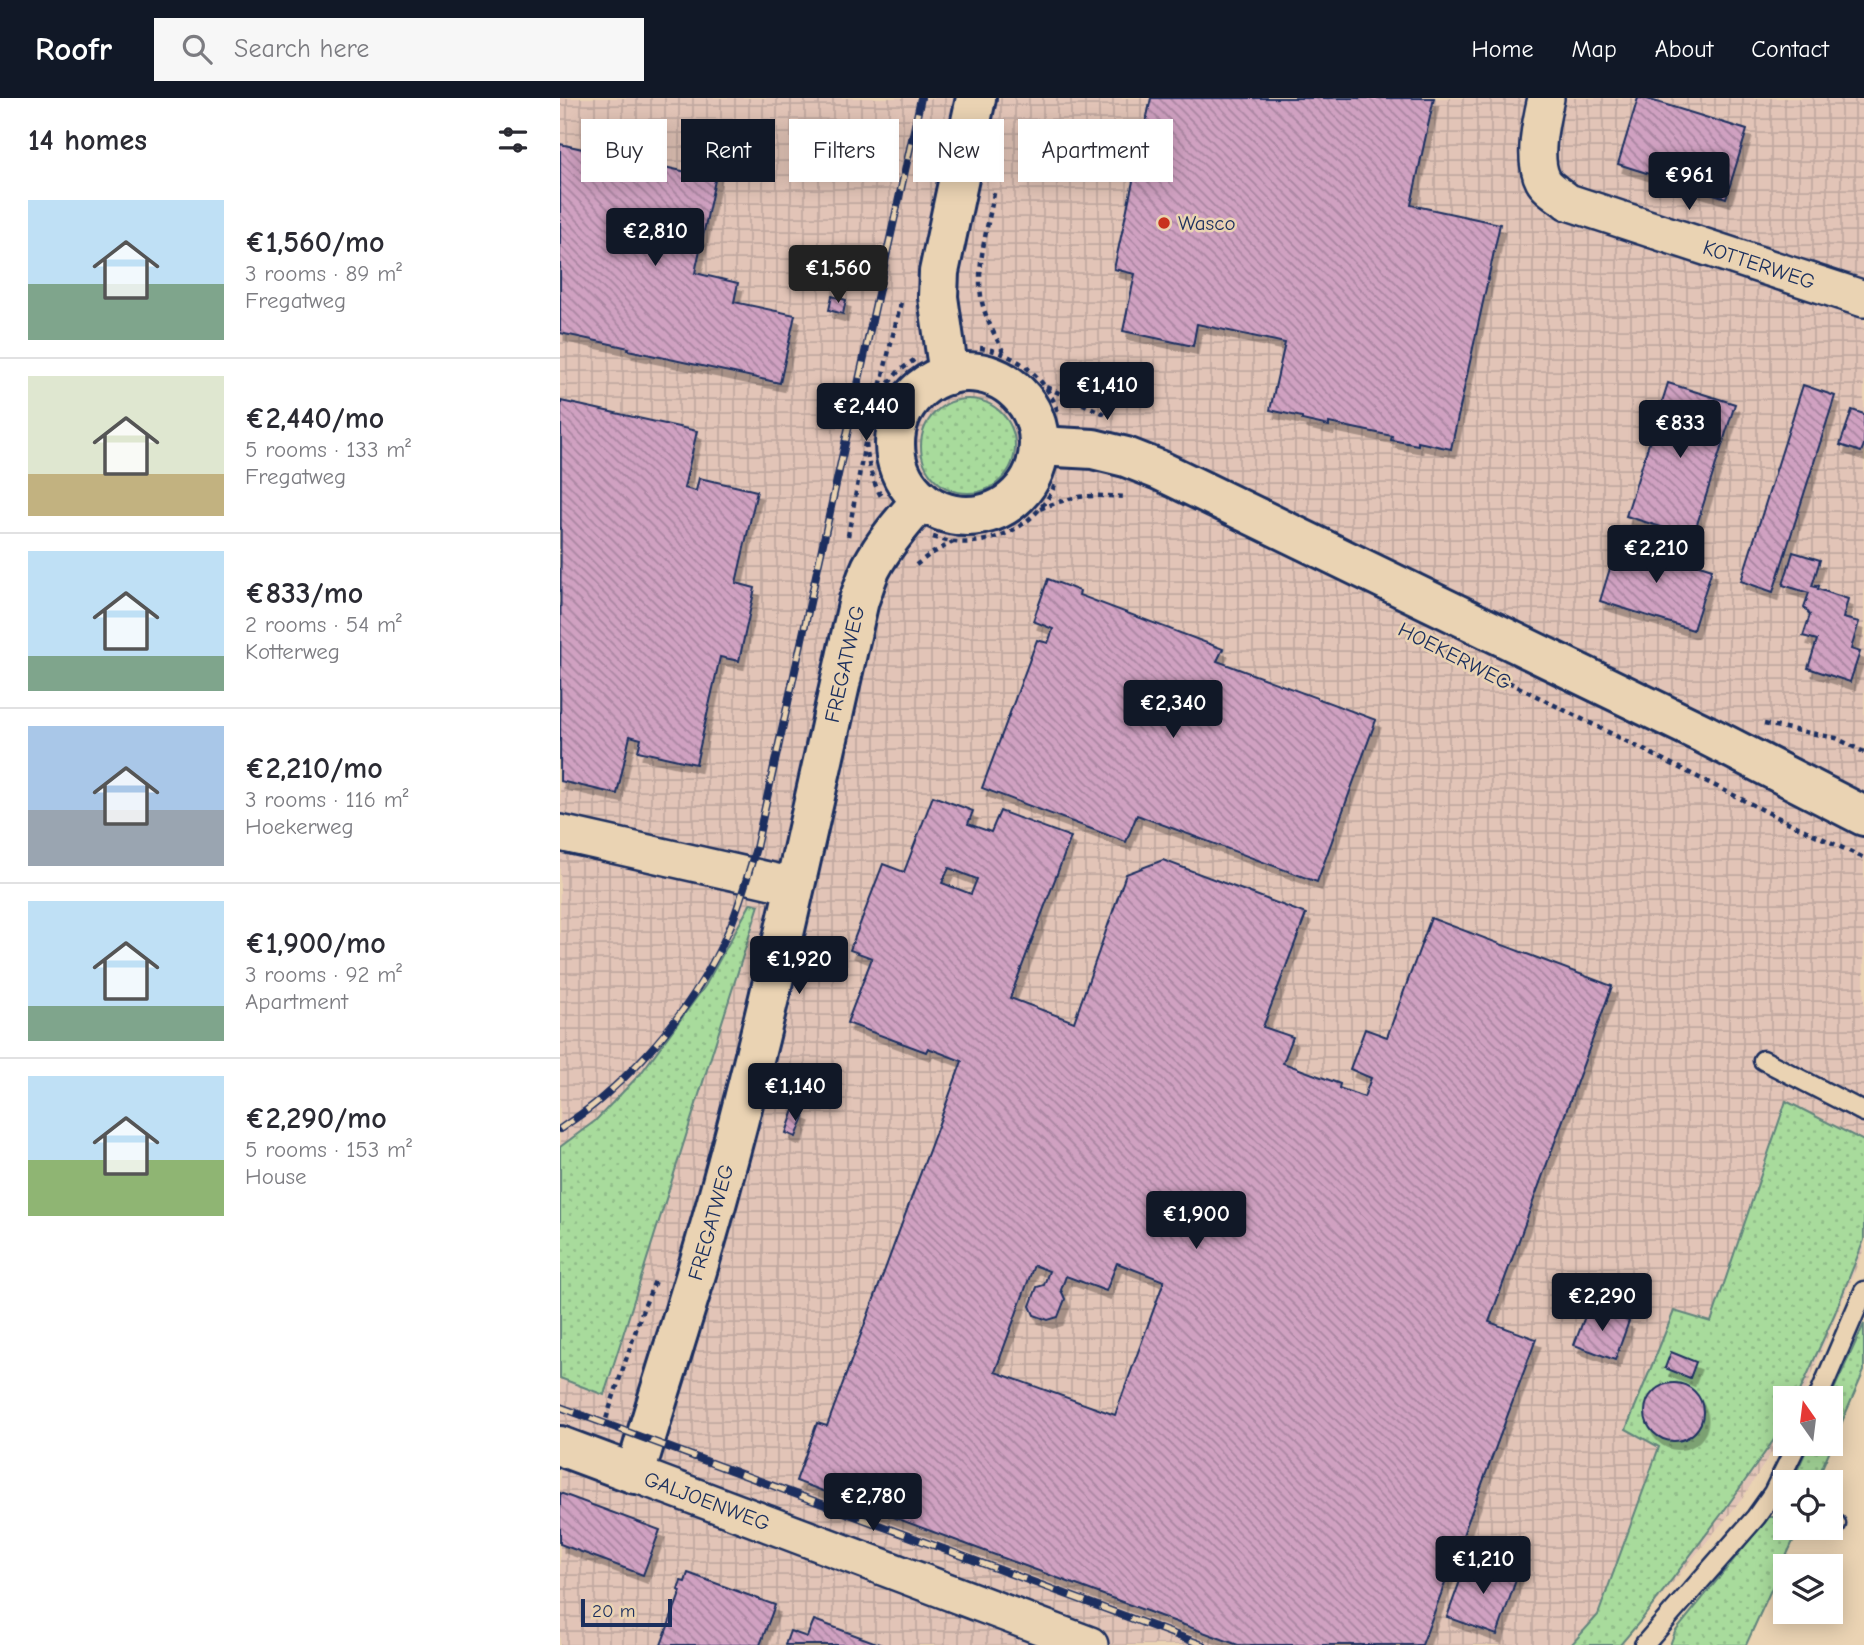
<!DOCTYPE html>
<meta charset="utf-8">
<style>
body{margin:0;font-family:"Comic Neue",sans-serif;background:#f7f7f7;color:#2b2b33;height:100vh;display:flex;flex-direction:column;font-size:26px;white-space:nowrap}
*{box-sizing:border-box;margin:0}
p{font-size:23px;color:#7c7c81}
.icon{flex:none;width:38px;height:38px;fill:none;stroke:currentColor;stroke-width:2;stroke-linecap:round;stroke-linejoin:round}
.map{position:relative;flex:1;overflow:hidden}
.sheet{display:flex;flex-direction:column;background:#fff;width:560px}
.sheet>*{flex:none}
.top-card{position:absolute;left:21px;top:21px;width:665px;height:63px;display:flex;gap:14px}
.needle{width:46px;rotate:346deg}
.tools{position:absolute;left:1213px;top:1288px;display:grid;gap:14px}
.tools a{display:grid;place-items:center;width:70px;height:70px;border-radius:0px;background:#fff;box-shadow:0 4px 18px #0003;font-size:35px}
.scale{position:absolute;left:21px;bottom:18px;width:91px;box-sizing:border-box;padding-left:7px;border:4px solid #1b2f5e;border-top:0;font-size:19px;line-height:24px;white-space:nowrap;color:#1b2f5e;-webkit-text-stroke:5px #ead3b3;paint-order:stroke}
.price{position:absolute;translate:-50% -60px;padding:0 16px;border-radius:7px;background:#111827;color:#fff;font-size:23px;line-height:46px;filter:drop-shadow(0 2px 4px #0008)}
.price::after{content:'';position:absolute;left:50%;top:42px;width:21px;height:16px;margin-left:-10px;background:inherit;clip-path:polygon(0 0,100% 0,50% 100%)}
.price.selected{background:#222;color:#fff}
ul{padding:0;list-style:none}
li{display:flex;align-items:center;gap:21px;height:175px;padding:0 28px}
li+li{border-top:2px solid #e1e1e2}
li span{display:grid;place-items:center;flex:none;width:196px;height:140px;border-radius:0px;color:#555}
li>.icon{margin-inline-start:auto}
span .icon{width:84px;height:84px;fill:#fffc;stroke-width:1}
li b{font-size:30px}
h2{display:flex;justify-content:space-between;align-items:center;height:84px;padding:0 28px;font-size:30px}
.chip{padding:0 24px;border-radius:0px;background:#fff;box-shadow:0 4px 18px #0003;font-size:24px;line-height:63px}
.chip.selected{background:#111827;color:#fff}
header{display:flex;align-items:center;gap:42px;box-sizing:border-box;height:98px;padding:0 35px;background:#111827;color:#fff}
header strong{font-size:33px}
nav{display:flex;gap:38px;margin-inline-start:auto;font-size:24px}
.search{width:490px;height:63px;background:#f7f7f7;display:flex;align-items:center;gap:18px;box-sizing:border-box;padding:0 24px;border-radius:0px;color:#7c7c81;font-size:26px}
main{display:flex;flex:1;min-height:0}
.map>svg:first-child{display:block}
.industrial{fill:url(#industrial-grid)}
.grass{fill:url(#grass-dots);stroke:#62857d;stroke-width:2}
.building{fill:url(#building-back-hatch);stroke:#1b2f5e;stroke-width:2;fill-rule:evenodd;filter:url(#shadow)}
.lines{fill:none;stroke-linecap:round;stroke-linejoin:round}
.lane-casing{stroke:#1b2f5e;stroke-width:23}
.street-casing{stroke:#1b2f5e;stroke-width:40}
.secondary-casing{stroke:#1b2f5e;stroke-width:44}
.path{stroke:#1b2f5e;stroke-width:4.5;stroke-dasharray:5 5;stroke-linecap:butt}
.lane{stroke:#ead3b3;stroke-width:18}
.street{stroke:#ead3b3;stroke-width:35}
.secondary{stroke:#ead3b3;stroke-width:38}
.rail-casing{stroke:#1b2f5e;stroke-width:8}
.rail{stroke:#ead3b3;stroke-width:5;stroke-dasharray:16;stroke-linecap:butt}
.poi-dot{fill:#c8321e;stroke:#ead3b3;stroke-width:2.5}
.labels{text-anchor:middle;stroke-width:5;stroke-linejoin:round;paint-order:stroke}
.poi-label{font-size:21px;fill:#1b2f5e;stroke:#ead3b3;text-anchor:start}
.street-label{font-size:21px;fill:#1b2f5e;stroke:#ead3b3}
</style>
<header>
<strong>Roofr</strong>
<div class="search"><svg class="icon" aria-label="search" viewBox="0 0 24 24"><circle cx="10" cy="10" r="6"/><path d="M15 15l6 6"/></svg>Search here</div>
<nav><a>Home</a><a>Map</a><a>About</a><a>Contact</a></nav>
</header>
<main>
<section class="sheet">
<h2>14 homes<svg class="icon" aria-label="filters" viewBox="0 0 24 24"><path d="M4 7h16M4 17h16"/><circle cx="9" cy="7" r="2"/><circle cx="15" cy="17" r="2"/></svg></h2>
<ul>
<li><span style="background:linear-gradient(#bfe0f5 60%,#7fa58c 0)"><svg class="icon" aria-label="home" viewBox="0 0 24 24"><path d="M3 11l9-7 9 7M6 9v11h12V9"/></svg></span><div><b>€1,560/mo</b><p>3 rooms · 89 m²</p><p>Fregatweg</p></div></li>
<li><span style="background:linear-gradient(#dfe7d0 70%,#c2b280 0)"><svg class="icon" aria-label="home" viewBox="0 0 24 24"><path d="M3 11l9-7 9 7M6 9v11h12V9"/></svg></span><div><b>€2,440/mo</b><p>5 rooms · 133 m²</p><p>Fregatweg</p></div></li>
<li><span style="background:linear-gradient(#bfe0f5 75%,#7fa58c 0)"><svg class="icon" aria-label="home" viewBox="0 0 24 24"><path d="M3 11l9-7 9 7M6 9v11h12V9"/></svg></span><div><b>€833/mo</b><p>2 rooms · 54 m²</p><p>Kotterweg</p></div></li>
<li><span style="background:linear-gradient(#a9c7e8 60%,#9aa5b1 0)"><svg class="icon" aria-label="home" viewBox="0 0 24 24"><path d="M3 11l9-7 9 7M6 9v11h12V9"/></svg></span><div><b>€2,210/mo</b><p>3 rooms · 116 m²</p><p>Hoekerweg</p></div></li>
<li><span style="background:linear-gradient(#bfe0f5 75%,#7fa58c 0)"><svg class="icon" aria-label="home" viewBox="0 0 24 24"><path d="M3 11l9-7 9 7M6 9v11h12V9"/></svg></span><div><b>€1,900/mo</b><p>3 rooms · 92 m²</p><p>Apartment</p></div></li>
<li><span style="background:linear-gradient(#bfe0f5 60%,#8fb573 0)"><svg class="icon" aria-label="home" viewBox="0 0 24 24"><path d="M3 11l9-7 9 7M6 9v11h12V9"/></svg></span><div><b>€2,290/mo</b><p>5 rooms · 153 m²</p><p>House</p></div></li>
</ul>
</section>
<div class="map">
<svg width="1304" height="1547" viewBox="0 0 1304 1547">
<defs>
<pattern id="industrial-grid" width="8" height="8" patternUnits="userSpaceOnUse" patternTransform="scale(1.75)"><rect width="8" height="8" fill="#e2c4b7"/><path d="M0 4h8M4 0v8" fill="none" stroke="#c1a9a0"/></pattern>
<pattern id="grass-dots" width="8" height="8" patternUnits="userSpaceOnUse" patternTransform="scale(1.75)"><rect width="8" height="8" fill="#a8db9c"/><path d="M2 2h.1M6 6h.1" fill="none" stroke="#90bc89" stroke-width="1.8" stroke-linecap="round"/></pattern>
<pattern id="building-back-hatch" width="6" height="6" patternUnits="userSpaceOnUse" patternTransform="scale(1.75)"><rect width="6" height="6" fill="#d0a1c1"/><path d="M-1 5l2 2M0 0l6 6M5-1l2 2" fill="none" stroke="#a884a0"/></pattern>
<filter id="shadow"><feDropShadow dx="4.5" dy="8" stdDeviation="0" flood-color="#0004"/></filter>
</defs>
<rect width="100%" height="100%" fill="#ead3b3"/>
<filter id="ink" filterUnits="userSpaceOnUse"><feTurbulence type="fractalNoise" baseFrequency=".0143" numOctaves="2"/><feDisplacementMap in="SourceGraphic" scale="14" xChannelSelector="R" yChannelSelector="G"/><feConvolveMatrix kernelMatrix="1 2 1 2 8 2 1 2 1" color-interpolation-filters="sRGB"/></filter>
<g filter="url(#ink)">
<polygon class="industrial" points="0,0 1304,0 1304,1151 1242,1300 1225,1300 1225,1333 1182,1401 1061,1547 0,1547"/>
<g class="grass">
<circle cx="408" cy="348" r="47"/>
<polygon points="191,805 199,807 44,1297 0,1280 0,1049 35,1023 81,975 145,888"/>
<polygon points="1226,1003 1304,1043 1304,1142 1275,1215 1237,1300 1225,1300 1225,1326 1163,1414 1082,1521 1060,1547 1011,1547 1038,1517 1099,1349 1066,1331 1114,1213 1151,1224"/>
<polygon points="1304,1226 1304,1273 1256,1384 1237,1384 1237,1373 1249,1346 1270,1346 1270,1300"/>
<polygon points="1208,1419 1225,1419 1225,1430 1239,1430 1186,1547 1110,1547 1115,1534"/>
</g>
<g class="building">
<polygon points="591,0 874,0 851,107 940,126 891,351 858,344 858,347 831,342 832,338 769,325 769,328 742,322 742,319 710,312 725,245 637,226 633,248 563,233 575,176 554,171"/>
<polygon points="1078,0 1084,0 1187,32 1166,100 1058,66"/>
<polygon points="0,46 136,76 141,55 160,59 135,175 178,185 174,204 235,217 220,285 68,252 69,250 0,235"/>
<polygon points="272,198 286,202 283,216 269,212"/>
<polygon points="1108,285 1175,306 1133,439 1066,418"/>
<polygon points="1243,287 1275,298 1213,494 1181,483"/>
<polygon points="1,303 137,333 124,390 136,393 139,380 197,393 176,485 195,490 179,563 160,559 136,666 78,653 81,641 70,638 57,696 0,683"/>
<polygon points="1292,312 1304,316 1304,347 1301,354 1280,347"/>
<polygon points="1059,441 1152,471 1133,532 1040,503"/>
<polygon points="1233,454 1260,462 1252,488 1256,489 1256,487 1259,488 1258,491 1288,501 1283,520 1299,524 1291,551 1300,554 1290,584 1248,570 1257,542 1243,538 1250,517 1244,509 1249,495 1223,487"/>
<polygon points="488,481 520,493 519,497 663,551 657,563 816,622 757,784 577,717 566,744 422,690 477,542 488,545 493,531 473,523"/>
<path d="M373,698L413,713L408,726L431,734L440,713L511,739L450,900L514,924L566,776L603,762L746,816L703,929L733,939L723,965L780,986L779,990L804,999L811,980L790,971L805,931L827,939L871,820L1052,888L929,1224L976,1241L862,1547H678L236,1383L257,1325L267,1328L402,963L368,950L366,954L287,925L312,860L290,852L323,766L344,774ZM389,770L417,781L411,796L382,785ZM557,1165L604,1183L555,1317L435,1274L474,1167L489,1173L484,1187L477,1189L470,1208L474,1217L488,1222L498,1219L505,1201L501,1192L506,1178L546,1193Z"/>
<polygon points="234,1012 245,1016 236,1039 226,1035"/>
<polygon points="1029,1208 1069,1223 1055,1262 1014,1247"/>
<polygon points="1111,1254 1136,1264 1130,1280 1105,1270"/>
<circle cx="1114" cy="1314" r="29"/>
<polygon points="0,1395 100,1432 83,1477 0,1446"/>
<polygon points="909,1458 958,1476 937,1537 887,1519"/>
<polygon points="128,1475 215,1507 200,1547 101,1547 121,1493 118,1492 121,1483 125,1484"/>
<polygon points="254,1522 268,1527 322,1547 225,1547 230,1533 247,1539"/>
</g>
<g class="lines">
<defs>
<g id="lane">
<polyline points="1203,962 1304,1014"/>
<polyline points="1258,1300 1304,1193"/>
<polyline points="1270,1423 1276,1426"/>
<polyline points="1084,1547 1196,1419 1213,1395 1237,1346"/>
</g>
<g id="street">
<path id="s1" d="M986,0C981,22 972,61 983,82C987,90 1001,98 1008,104L1304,201"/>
<polyline points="0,735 234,788"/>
<path id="s2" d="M75,1376L530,1547"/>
</g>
<g id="secondary">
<circle cx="407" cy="346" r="72"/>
<polyline points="389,277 378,199 379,174 416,0"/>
<polyline points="479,348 533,351 566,359 599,372 1144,636 1304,718"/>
<path id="s3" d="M0,1348L75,1376C104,1277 137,1180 163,1081C215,890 255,695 299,502C303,492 306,481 311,470C324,445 343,423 362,402"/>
</g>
</defs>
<use href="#lane" class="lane-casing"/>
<use href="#street" class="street-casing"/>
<use href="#secondary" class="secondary-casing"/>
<g class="path">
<path d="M434,95C428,130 415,169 422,204C426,222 436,239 444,255"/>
<path d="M420,250C455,254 487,280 498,314"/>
<polyline points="486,289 547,317"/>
<polyline points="318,297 342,200"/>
<path d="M306,345C308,364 311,381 321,398"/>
<path d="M480,411C516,396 529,397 567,399"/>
<polyline points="288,438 309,323 317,302 327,287 338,274 354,262"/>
<path d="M373,439C380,441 388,444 395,444C437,448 481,424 496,384"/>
<polyline points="356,467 369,457 393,444"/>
<polyline points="877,548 1217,719 1304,760"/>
<polyline points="1204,626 1276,640 1304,654"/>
<polyline points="43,1330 82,1214 95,1183"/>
</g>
<use href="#lane" class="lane"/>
<use href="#street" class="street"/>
<use href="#secondary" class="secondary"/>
<defs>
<g id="rail">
<path d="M0,1031C14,1021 30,1011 43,999C97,952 143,893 171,827C181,802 188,776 196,750L361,0"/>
<polyline points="0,1309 643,1547"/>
</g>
</defs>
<use href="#rail" class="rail-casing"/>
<use href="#rail" class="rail"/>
</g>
</g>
<circle class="poi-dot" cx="604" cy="125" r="7"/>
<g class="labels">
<g class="poi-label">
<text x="618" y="132">Wasco</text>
</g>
<g class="street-label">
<text dy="7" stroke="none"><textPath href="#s1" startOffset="318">KOTTERWEG</textPath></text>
<text transform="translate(895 558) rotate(27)" y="7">HOEKERWEG</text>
<text dy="7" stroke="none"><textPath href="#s3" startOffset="917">FREGATWEG</textPath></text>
<text dy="7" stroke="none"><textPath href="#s3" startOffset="343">FREGATWEG</textPath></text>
<text dy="7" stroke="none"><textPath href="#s2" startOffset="77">GALJOENWEG</textPath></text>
</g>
</g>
</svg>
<div class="tools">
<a><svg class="needle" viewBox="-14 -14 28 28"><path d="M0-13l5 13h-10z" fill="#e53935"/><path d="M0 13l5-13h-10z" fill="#7c7c81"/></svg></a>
<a><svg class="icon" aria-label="locate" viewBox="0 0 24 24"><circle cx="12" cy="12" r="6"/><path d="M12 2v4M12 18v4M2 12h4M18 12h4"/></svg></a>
<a><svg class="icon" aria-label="layers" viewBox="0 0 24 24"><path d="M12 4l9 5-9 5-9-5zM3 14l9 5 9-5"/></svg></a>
</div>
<div class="scale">20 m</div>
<b class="price" style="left:1129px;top:114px">€961</b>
<b class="price" style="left:95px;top:170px">€2,810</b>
<b class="price selected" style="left:278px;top:207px">€1,560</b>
<b class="price" style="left:547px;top:324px">€1,410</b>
<b class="price" style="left:306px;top:345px">€2,440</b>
<b class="price" style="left:1120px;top:362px">€833</b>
<b class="price" style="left:1096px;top:487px">€2,210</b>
<b class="price" style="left:613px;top:642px">€2,340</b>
<b class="price" style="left:239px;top:898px">€1,920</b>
<b class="price" style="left:235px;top:1025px">€1,140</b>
<b class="price" style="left:636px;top:1153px">€1,900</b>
<b class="price" style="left:1042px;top:1235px">€2,290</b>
<b class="price" style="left:313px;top:1435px">€2,780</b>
<b class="price" style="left:923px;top:1498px">€1,210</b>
<div class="top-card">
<a class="chip">Buy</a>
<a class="chip selected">Rent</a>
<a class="chip">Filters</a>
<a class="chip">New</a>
<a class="chip">Apartment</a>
</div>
</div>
</main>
